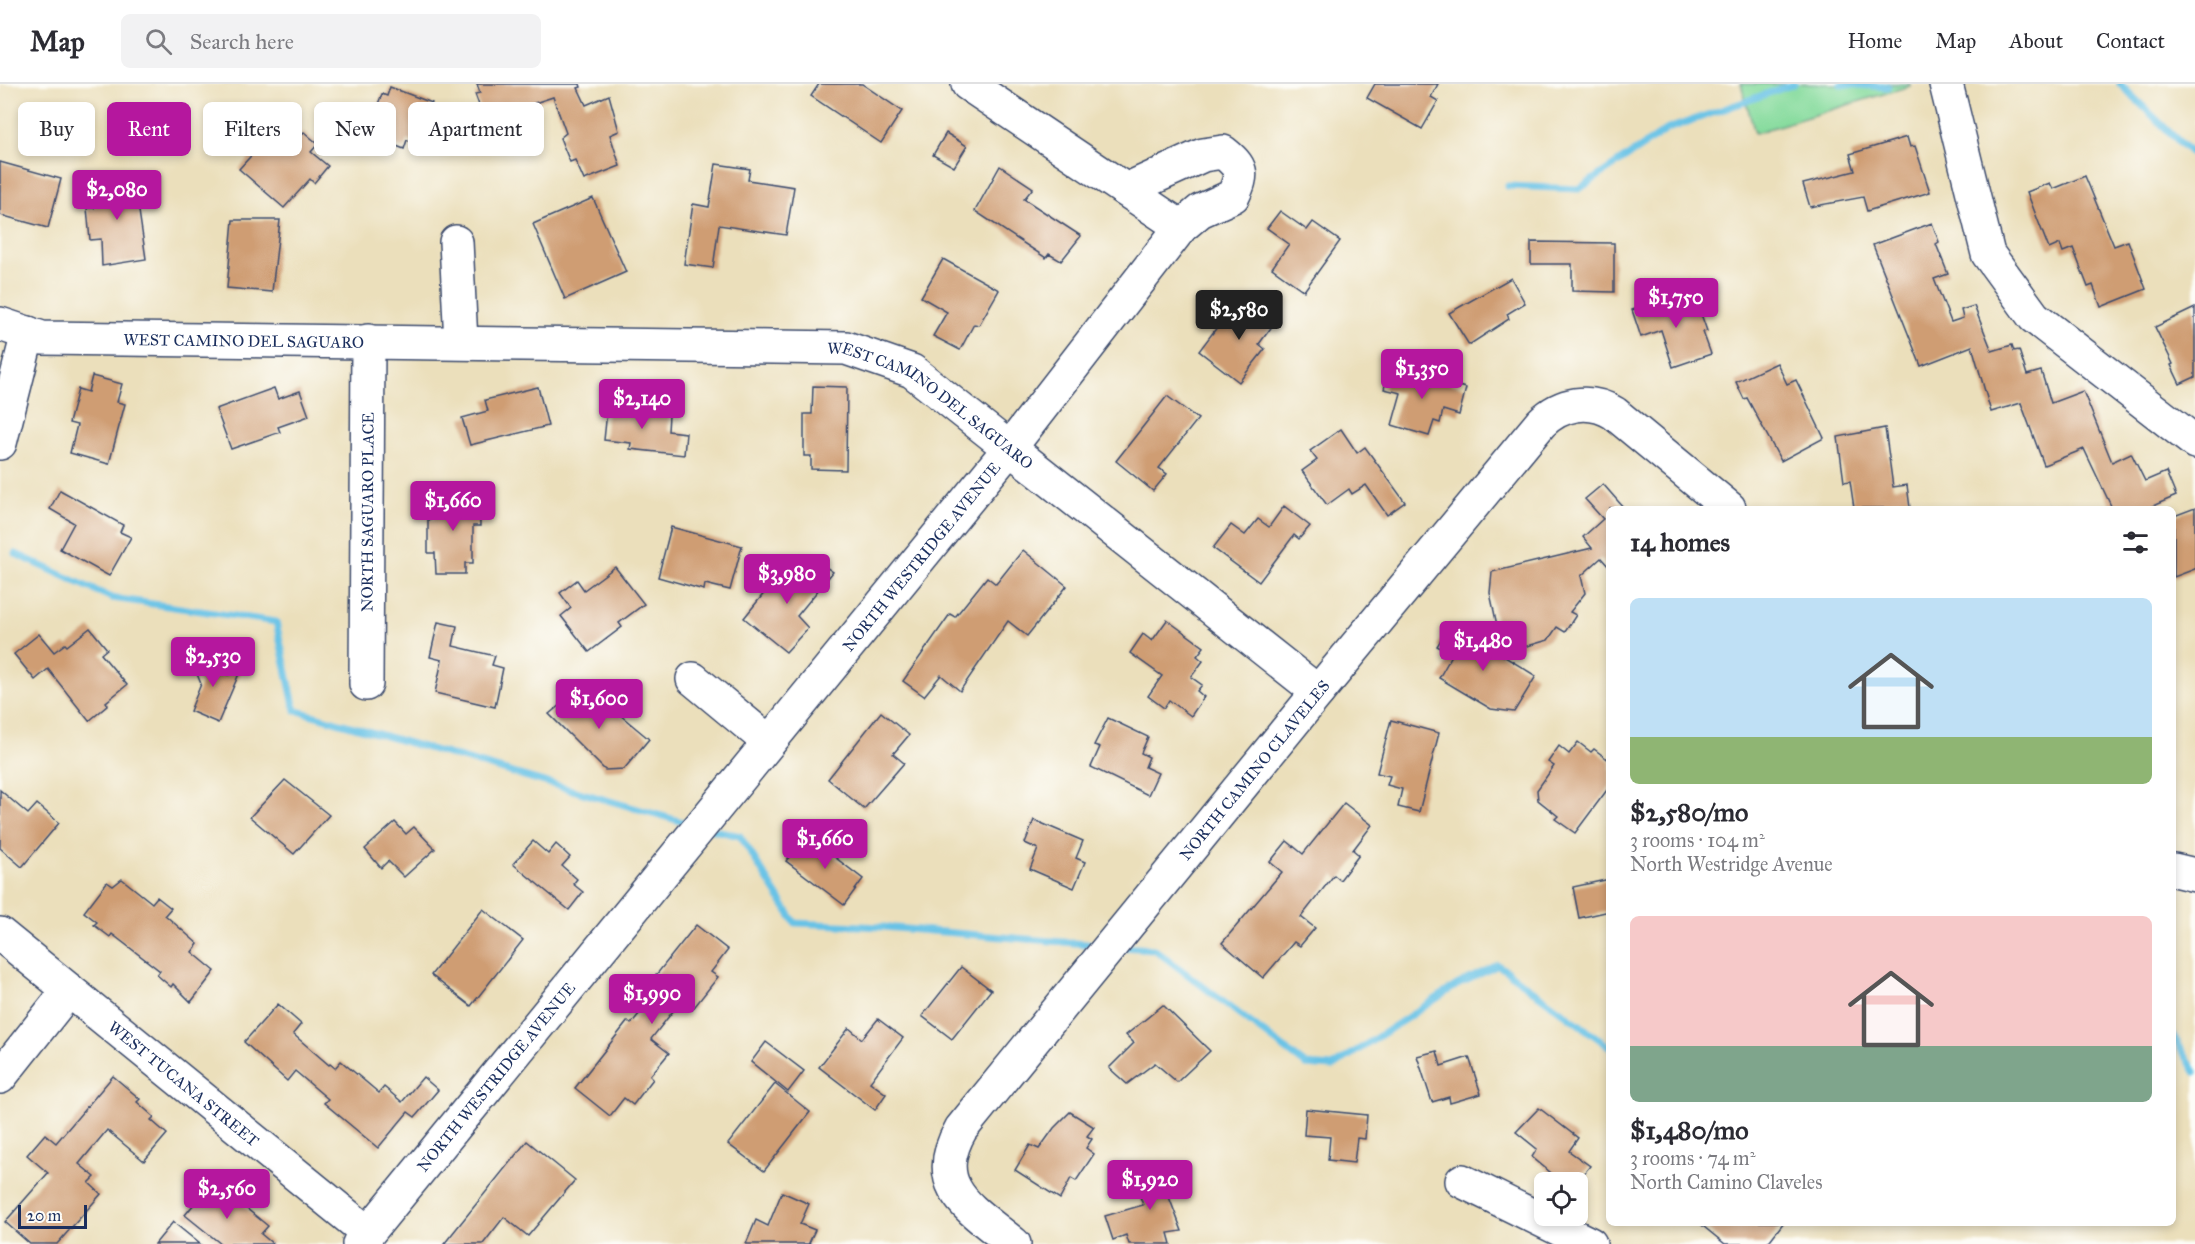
<!DOCTYPE html>
<meta charset="utf-8">
<style>
body{margin:0;font-family:"IM FELL Great Primer",serif;background:#f2f2f3;color:#2b2b33;height:100vh;display:flex;flex-direction:column;font-size:22px;white-space:nowrap}
*{box-sizing:border-box;margin:0}
p{font-size:20px;color:#7c7c81}
.icon{flex:none;width:33px;height:33px;fill:none;stroke:currentColor;stroke-width:2;stroke-linecap:round;stroke-linejoin:round}
.map{position:relative;flex:1;overflow:hidden}
.details{position:absolute;left:1606px;top:422px;width:570px;height:720px;display:flex;flex-direction:column;background:#fff;border-radius:9px;box-shadow:0 3px 9px #0003}
.details>*{flex:none}
.banner{position:absolute;left:18px;top:18px;width:570px;height:54px;display:flex;gap:12px}
.controls{position:absolute;left:1534px;top:1088px;display:grid;gap:12px}
.controls a{display:grid;place-items:center;width:54px;height:54px;border-radius:9px;background:#fff;box-shadow:0 3px 9px #0003;font-size:30px}
.scale{position:absolute;left:18px;bottom:15px;width:69px;box-sizing:border-box;padding-left:6px;border:3px solid #1b2f5e;border-top:0;font-size:16px;line-height:21px;white-space:nowrap;color:#1b2f5e;-webkit-text-stroke:4px #fdfcf7;paint-order:stroke}
.price{position:absolute;translate:-50% -51px;padding:0 14px;border-radius:6px;background:#b5179e;color:#fff;font-size:20px;line-height:39px;filter:drop-shadow(0 2px 3px #0008)}
.price::after{content:'';position:absolute;left:50%;top:36px;width:18px;height:14px;margin-left:-9px;background:inherit;clip-path:polygon(0 0,100% 0,50% 100%)}
.price.on{background:#222;color:#fff}
ul{padding:0;list-style:none}
li{display:grid;align-content:center;gap:12px;height:318px;padding:0 24px}
li span{display:grid;place-items:center;height:186px;border-radius:9px;color:#555}
li>.icon{margin-inline-start:auto}
span .icon{width:108px;height:108px;fill:#fffc;stroke-width:1}
li b{font-size:26px}
h2{display:flex;justify-content:space-between;align-items:center;height:72px;padding:0 24px;font-size:26px}
.chip{padding:0 21px;border-radius:9px;background:#fff;box-shadow:0 3px 9px #0003;font-size:21px;line-height:54px}
.chip.on{background:#b5179e;color:#fff}
header{display:flex;align-items:center;gap:36px;box-sizing:border-box;height:84px;padding:0 30px;background:#fff;border-bottom:2px solid #e1e1e2}
header strong{font-size:28px}
nav{display:flex;gap:33px;margin-inline-start:auto;font-size:21px}
.search{width:420px;height:54px;background:#f2f2f3;display:flex;align-items:center;gap:15px;box-sizing:border-box;padding:0 21px;border-radius:9px;color:#7c7c81;font-size:22px}
.map>svg:first-child{display:block}
.green{fill:#86db9d;stroke:#50857e;stroke-width:1.5}
.lines{fill:none;stroke-linecap:round;stroke-linejoin:round}
.stream{stroke:#68c2e6;stroke-width:7}
.building{fill:#cf9d73}
.minor-casing{stroke:#3a496c;stroke-width:36}
.minor{stroke:#fff;stroke-width:33}
.labels{text-anchor:middle;stroke-width:4.5;stroke-linejoin:round;paint-order:stroke}
.street-label{font-size:16px;fill:#1b2f5e;stroke:#fdfcf7}
</style>
<header>
<strong>Map</strong>
<div class="search"><svg class="icon" aria-label="search" viewBox="0 0 24 24"><circle cx="10" cy="10" r="6"/><path d="M15 15l6 6"/></svg>Search here</div>
<nav><a>Home</a><a>Map</a><a>About</a><a>Contact</a></nav>
</header>
<div class="map">
<svg width="2195" height="1160" viewBox="0 0 2195 1160">
<rect width="100%" height="100%" fill="#fdfcf7"/>
<filter id="ink" filterUnits="userSpaceOnUse"><feTurbulence type="fractalNoise" baseFrequency=".0167" numOctaves="2"/><feDisplacementMap in="SourceGraphic" scale="12" xChannelSelector="R" yChannelSelector="G"/><feConvolveMatrix kernelMatrix="1 2 1 2 8 2 1 2 1" color-interpolation-filters="sRGB"/></filter>
<filter id="wash" filterUnits="userSpaceOnUse"><feTurbulence type="fractalNoise" baseFrequency=".008" numOctaves="4" result="noise"/><feDisplacementMap in="SourceGraphic" scale="24" xChannelSelector="R" yChannelSelector="G"/><feGaussianBlur stdDeviation="1.35" result="paint"/><feColorMatrix in="noise" values="0 0 0 0 0 0 0 0 0 0 0 0 0 0 0 0 0 1.4 0 .05"/><feComposite in="paint" operator="in"/></filter>
<g filter="url(#wash)">
<rect width="100%" height="100%" fill="#ebdfbb"/>
<polygon class="green" points="1741,0 1910,0 1910,2 1755,49"/>
<g class="lines">
<g class="stream">
<polyline points="1841,0 1888,3"/>
<polyline points="2120,0 2195,73"/>
<polyline points="1508,102 1579,105 1668,45 1794,0"/>
<polyline points="16,470 112,514 276,538 295,626 690,740"/>
<polyline points="710,745 740,752 795,839 883,843 1099,861"/>
<polyline points="1122,863 1154,865 1306,981 1332,983 1457,901 1498,881 1610,963"/>
<polyline points="2174,953 2195,988"/>
</g>
</g>
<g id="blocks">
<g class="building">
<polygon points="477,0 580,0 581,3 578,4 586,21 609,11 619,47 610,51 620,82 584,96 575,76 570,78 560,54 566,49 553,13 507,28 506,24 483,32 475,10 480,9"/>
<polygon points="819,0 862,0 902,27 881,59 811,12"/>
<polygon points="1375,0 1438,0 1431,13 1438,17 1422,45 1367,14"/>
<polygon points="390,3 432,19 427,32 446,39 435,67 407,56 404,65 366,50 382,10 387,12"/>
<polygon points="279,41 296,57 304,48 318,60 311,68 328,82 314,99 310,95 284,124 239,85"/>
<polygon points="946,49 967,62 954,83 933,71"/>
<polygon points="1907,53 1910,63 1915,62 1930,108 1867,127 1863,113 1810,123 1803,100 1855,87 1850,70"/>
<polygon points="0,78 61,95 48,144 0,131"/>
<polygon points="716,80 750,85 748,96 794,103 786,151 719,141 713,184 684,180 693,120 709,123"/>
<polygon points="1000,82 1033,104 1024,115 1081,152 1061,177 1049,170 1046,174 975,127"/>
<polygon points="2085,92 2114,162 2128,157 2146,205 2101,223 2093,201 2088,203 2073,164 2063,168 2060,160 2049,165 2027,108 2050,99 2053,105"/>
<polygon points="134,93 146,175 102,182 101,155 90,156 87,124 94,124 92,99"/>
<polygon points="593,114 626,188 565,215 533,140"/>
<polygon points="1280,127 1307,146 1313,138 1340,157 1304,207 1272,184 1289,160 1267,144"/>
<polygon points="233,136 280,136 272,208 227,204"/>
<polygon points="1932,139 1939,158 1936,160 1948,190 1934,195 1951,238 1963,234 1961,226 1974,222 1992,267 2012,261 2014,267 2019,266 2027,291 2041,287 2051,319 2083,307 2112,378 2131,369 2145,397 2166,388 2176,412 2148,424 2112,424 2084,365 2044,381 2021,319 1991,328 1972,262 1921,282 1873,161"/>
<polygon points="1531,158 1614,159 1614,208 1572,207 1572,180 1531,180"/>
<polygon points="943,175 999,206 979,241 974,240 960,266 933,252 947,228 921,213"/>
<polygon points="1511,194 1525,219 1507,230 1509,235 1469,261 1449,229"/>
<polygon points="1695,213 1707,247 1703,248 1711,270 1673,283 1661,246 1641,253 1632,226 1650,220 1653,227"/>
<polygon points="1249,216 1276,237 1259,260 1265,265 1239,298 1199,267 1224,234 1231,239"/>
<polygon points="2195,224 2195,293 2180,300 2171,281 2173,280 2155,243"/>
<polygon points="1777,279 1787,300 1796,296 1824,354 1781,377 1747,314 1744,315 1736,298"/>
<polygon points="1390,283 1466,304 1459,331 1443,326 1440,339 1434,337 1429,352 1392,341 1401,309 1384,305"/>
<polygon points="92,292 122,300 117,318 125,320 109,380 70,369 77,341 69,339 78,305 88,308"/>
<polygon points="813,302 847,303 846,386 811,385 811,372 804,372 804,330 812,330"/>
<polygon points="538,303 548,342 470,361 462,334 488,327 485,316"/>
<polygon points="274,304 278,315 300,307 309,332 278,343 280,348 231,365 216,325"/>
<polygon points="1167,312 1198,335 1159,384 1167,390 1153,407 1116,377"/>
<polygon points="608,318 641,321 640,328 669,331 668,347 686,349 684,371 630,365 631,359 604,356"/>
<polygon points="1885,344 1893,403 1907,401 1910,424 1854,424 1850,397 1844,398 1838,353"/>
<polygon points="1341,345 1357,369 1365,363 1405,418 1387,431 1366,401 1352,410 1349,405 1327,421 1302,387 1317,376 1310,367"/>
<polygon points="1603,400 1624,424 1610,424 1610,484 1601,474 1581,492 1585,509 1570,528 1576,531 1565,548 1557,543 1548,556 1503,569 1490,509 1492,488 1592,464 1583,453 1603,435 1585,415"/>
<polygon points="60,406 123,441 120,448 131,453 109,492 60,465 74,439 50,425"/>
<polygon points="434,410 479,410 480,442 473,442 473,479 465,479 465,490 436,490 435,469 428,469 428,435 434,435"/>
<polygon points="1284,422 1310,442 1299,455 1294,451 1259,498 1213,464 1231,441 1245,451 1258,435 1269,443"/>
<polygon points="2195,424 2195,485 2174,493 2174,432"/>
<polygon points="671,443 742,462 730,506 705,500 704,506 658,493"/>
<polygon points="1023,466 1067,502 1027,552 1008,537 960,607 941,591 924,612 903,597 950,530 955,533 987,493 996,500"/>
<polygon points="814,475 833,488 797,532 808,544 786,568 744,534 783,486 796,496"/>
<polygon points="615,483 644,520 619,539 622,543 589,568 561,532 571,524 560,509 577,496 584,506"/>
<polygon points="1167,536 1204,563 1197,572 1203,577 1191,593 1202,601 1197,607 1204,613 1191,632 1169,616 1164,624 1148,612 1162,592 1130,569 1143,550 1152,557"/>
<polygon points="438,538 457,542 453,562 495,572 492,581 503,584 495,623 435,609 442,576 430,573"/>
<polygon points="1451,540 1536,592 1514,628 1491,625 1439,594 1452,571 1437,562"/>
<polygon points="90,544 107,565 101,570 127,601 106,618 108,621 89,637 48,585 35,596 14,570 39,550 54,568 65,560 67,562"/>
<polygon points="219,569 228,591 241,585 218,639 190,627 201,600 193,580"/>
<polygon points="584,601 649,655 624,685 605,686 549,630"/>
<polygon points="881,628 909,651 893,670 904,679 864,725 828,695"/>
<polygon points="1108,634 1148,653 1141,669 1149,673 1145,683 1158,689 1148,711 1091,683 1100,663 1094,661"/>
<polygon points="1391,636 1439,649 1419,728 1398,723 1402,705 1387,701 1390,692 1377,689"/>
<polygon points="1578,658 1591,668 1594,665 1610,677 1610,702 1575,749 1555,735 1558,732 1538,716 1537,706 1554,682 1548,678 1559,662 1569,670"/>
<polygon points="285,696 329,731 294,770 250,733"/>
<polygon points="0,706 28,730 37,720 59,739 22,783 0,764"/>
<polygon points="1344,719 1372,741 1353,766 1359,771 1340,796 1334,791 1301,833 1315,844 1300,862 1294,858 1263,894 1222,859 1282,788 1270,778 1287,757 1303,770"/>
<polygon points="1034,736 1083,757 1076,774 1085,778 1074,804 1030,785 1038,765 1025,759"/>
<polygon points="395,738 406,750 414,743 435,765 404,793 388,777 381,784 365,765"/>
<polygon points="806,751 863,795 844,821 786,777"/>
<polygon points="533,757 548,770 556,760 570,773 562,782 577,795 573,800 583,808 569,826 513,780"/>
<polygon points="122,795 152,819 157,813 171,824 165,831 198,860 192,868 215,887 191,918 173,900 171,903 157,891 160,887 112,850 110,853 94,841 97,838 84,828 107,798 113,802"/>
<polygon points="1610,795 1610,827 1579,834 1573,803"/>
<polygon points="483,825 523,856 471,922 431,891"/>
<polygon points="696,841 728,866 711,888 718,893 692,926 681,917 651,955 669,969 650,992 653,995 633,1021 624,1014 610,1032 575,1004 628,937 631,940 665,898 656,891"/>
<polygon points="961,883 991,906 952,955 922,932"/>
<polygon points="278,920 301,940 293,950 329,981 330,980 335,984 341,977 379,1009 384,1003 402,1018 423,993 438,1006 415,1033 408,1028 378,1064 324,1019 328,1015 295,987 287,997 244,958"/>
<polygon points="1163,921 1210,967 1177,998 1155,979 1127,1000 1109,984 1134,959 1126,951"/>
<polygon points="878,935 903,954 870,998 886,1010 875,1026 819,983 849,944 862,955"/>
<polygon points="766,958 804,987 788,1008 751,978"/>
<polygon points="1437,967 1441,982 1469,973 1481,1010 1450,1019 1449,1013 1432,1018 1417,972"/>
<polygon points="113,992 140,1015 137,1018 154,1033 151,1036 167,1050 144,1077 107,1046 79,1080 95,1093 89,1099 101,1110 57,1160 30,1160 5,1138 48,1089 27,1071 45,1050 56,1059"/>
<polygon points="775,1000 810,1028 764,1087 728,1060"/>
<polygon points="1539,1024 1578,1054 1569,1067 1590,1082 1577,1098 1562,1098 1532,1073 1537,1065 1516,1048"/>
<polygon points="1306,1025 1367,1031 1365,1055 1357,1054 1354,1079 1328,1076 1330,1053 1304,1051"/>
<polygon points="1070,1028 1094,1043 1087,1052 1092,1055 1086,1064 1094,1070 1076,1097 1071,1094 1060,1115 1015,1086 1030,1061 1039,1065 1054,1044"/>
<polygon points="527,1057 575,1096 528,1152 504,1133 483,1160 444,1160"/>
<polygon points="1176,1084 1185,1105 1169,1113 1182,1147 1168,1149 1171,1160 1129,1160 1126,1151 1113,1156 1105,1132 1143,1121 1134,1096"/>
<polygon points="208,1103 225,1117 230,1111 268,1142 261,1150 273,1160 221,1160 185,1131"/>
<polygon points="782,1108 809,1120 800,1140 815,1146 809,1159 811,1160 746,1160 756,1136 768,1142"/>
<polygon points="173,1138 200,1160 155,1160"/>
<polygon points="1698,1138 1784,1138 1767,1160 1725,1160"/>
</g>
</g>
</g>
<g filter="url(#ink)">
<use href="#blocks" fill-opacity="0" stroke="#3a496c" stroke-width="1.5"/>
<g class="lines">
<defs>
<g id="minor">
<polyline points="968,0 1181,143"/>
<polyline points="1946,0 1988,170 2034,233 2195,358"/>
<polyline points="456,158 461,258"/>
<path id="s1" d="M0,240L42,254L846,264L912,287L1318,608"/>
<polyline points="0,359 28,249"/>
<polyline points="693,595 769,658"/>
<path id="s2" d="M366,600L368,257"/>
<polyline points="2174,786 2195,791"/>
<path id="s3" d="M0,850L368,1149"/>
<polyline points="0,993 69,906"/>
<polyline points="1462,1097 1590,1160"/>
<path id="s4" d="M359,1160L1009,365L1181,143L1200,127L1233,112C1244,89 1242,83 1223,68L1203,71L1126,106"/>
<path id="s5" d="M1014,1160C973,1126 927,1104 961,1045L1318,608L1541,339C1561,319 1590,314 1614,329L1729,424"/>
</g>
</defs>
<use href="#minor" class="minor-casing"/>
<use href="#minor" class="minor"/>
</g>
</g>
<g class="labels">
<g class="street-label">
<text dy="6" stroke="none"><textPath href="#s1" startOffset="246">WEST CAMINO DEL SAGUARO</textPath></text>
<text dy="6" stroke="none"><textPath href="#s1" startOffset="950">WEST CAMINO DEL SAGUARO</textPath></text>
<text dy="6" stroke="none"><textPath href="#s2" startOffset="172">NORTH SAGUARO PLACE</textPath></text>
<text dy="6" stroke="none"><textPath href="#s4" startOffset="888">NORTH WESTRIDGE AVENUE</textPath></text>
<text dy="6" stroke="none"><textPath href="#s5" startOffset="608">NORTH CAMINO CLAVELES</textPath></text>
<text dy="6" stroke="none"><textPath href="#s4" startOffset="216">NORTH WESTRIDGE AVENUE</textPath></text>
<text dy="6" stroke="none"><textPath href="#s3" startOffset="237">WEST TUCANA STREET</textPath></text>
</g>
</g>
</svg>
<div class="controls">
<a><svg class="icon" aria-label="locate" viewBox="0 0 24 24"><circle cx="12" cy="12" r="6"/><path d="M12 2v4M12 18v4M2 12h4M18 12h4"/></svg></a>
</div>
<div class="scale">20 m</div>
<b class="price" style="left:117px;top:137px">$2,080</b>
<b class="price" style="left:1676px;top:245px">$1,750</b>
<b class="price on" style="left:1239px;top:257px">$2,580</b>
<b class="price" style="left:1422px;top:316px">$1,350</b>
<b class="price" style="left:642px;top:346px">$2,140</b>
<b class="price" style="left:453px;top:448px">$1,660</b>
<b class="price" style="left:787px;top:521px">$3,980</b>
<b class="price" style="left:1483px;top:588px">$1,480</b>
<b class="price" style="left:213px;top:604px">$2,530</b>
<b class="price" style="left:599px;top:646px">$1,600</b>
<b class="price" style="left:825px;top:786px">$1,660</b>
<b class="price" style="left:652px;top:941px">$1,990</b>
<b class="price" style="left:1150px;top:1127px">$1,920</b>
<b class="price" style="left:227px;top:1136px">$2,560</b>
<div class="banner">
<a class="chip">Buy</a>
<a class="chip on">Rent</a>
<a class="chip">Filters</a>
<a class="chip">New</a>
<a class="chip">Apartment</a>
</div>
<section class="details">
<h2>14 homes<svg class="icon" aria-label="filters" viewBox="0 0 24 24"><path d="M4 7h16M4 17h16"/><circle cx="9" cy="7" r="2"/><circle cx="15" cy="17" r="2"/></svg></h2>
<ul>
<li><span style="background:linear-gradient(#bfe0f5 75%,#8fb573 0)"><svg class="icon" aria-label="home" viewBox="0 0 24 24"><path d="M3 11l9-7 9 7M6 9v11h12V9"/></svg></span><div><b>$2,580/mo</b><p>3 rooms · 104 m²</p><p>North Westridge Avenue</p></div></li>
<li><span style="background:linear-gradient(#f6c9c9 70%,#7fa58c 0)"><svg class="icon" aria-label="home" viewBox="0 0 24 24"><path d="M3 11l9-7 9 7M6 9v11h12V9"/></svg></span><div><b>$1,480/mo</b><p>3 rooms · 74 m²</p><p>North Camino Claveles</p></div></li>
</ul>
</section>
</div>
